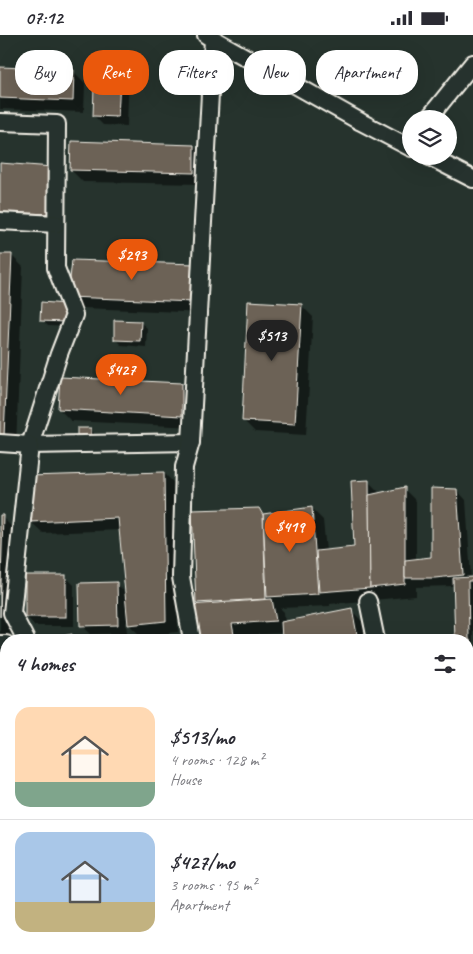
<!DOCTYPE html>
<meta charset="utf-8">
<style>
body{margin:0;font-family:Caveat,sans-serif;background:#f7f7f7;color:#2b2b33;height:100vh;display:flex;flex-direction:column;font-size:19px;white-space:nowrap}
*{box-sizing:border-box;margin:0}
p{font-size:16px;color:#7c7c81}
.icon{flex:none;width:28px;height:28px;fill:none;stroke:currentColor;stroke-width:2;stroke-linecap:round;stroke-linejoin:round}
.map{position:relative;flex:1;overflow:hidden}
.details{position:absolute;left:0px;top:599px;width:474px;height:321px;display:flex;flex-direction:column;background:#fff;border-radius:20px 20px 0 0;box-shadow:0 5px 20px #0002}
.details>*{flex:none}
.guide{position:absolute;left:15px;top:15px;width:444px;height:45px;display:flex;gap:10px}
.buttons{position:absolute;left:402px;top:75px;display:grid;gap:10px}
.buttons a{display:grid;place-items:center;width:55px;height:55px;border-radius:50%;background:#fff;box-shadow:0 5px 20px #0002;font-size:25px}
.price{position:absolute;translate:-50% -42px;padding:0 11px;border-radius:18px;background:#ea580c;color:#fff;font-size:16px;line-height:32px;filter:drop-shadow(0 1px 2px #0008)}
.price::after{content:'';position:absolute;left:50%;top:30px;width:15px;height:11px;margin-left:-8px;background:inherit;clip-path:polygon(0 0,100% 0,50% 100%)}
.price.active{background:#222;color:#fff}
ul{padding:0;list-style:none}
li{display:flex;align-items:center;gap:15px;height:125px;padding:0 15px}
li+li{border-top:1px solid #e1e1e2}
li span{display:grid;place-items:center;flex:none;width:140px;height:100px;border-radius:15px;color:#555}
li>.icon{margin-inline-start:auto}
span .icon{width:60px;height:60px;fill:#fffc;stroke-width:1}
li b{font-size:21px}
h2{display:flex;justify-content:space-between;align-items:center;height:60px;padding:0 15px;font-size:21px}
.chip{padding:0 18px;border-radius:20px;background:#fff;box-shadow:0 5px 20px #0002;font-size:18px;line-height:45px}
.chip.active{background:#ea580c;color:#fff}
.status{display:flex;justify-content:space-between;align-items:center;height:35px;padding:0 25px;background:#fff;direction:ltr}
.status svg{height:14px;fill:currentColor}
.map>svg:first-child{display:block}
.shadow{fill:#0007}
.building{fill:#6c6256;stroke:#f4f1e8}
.lines{fill:none;stroke-linecap:round;stroke-linejoin:round}
.minor-casing{stroke:#f4f1e8;stroke-width:20}
.major-casing{stroke:#f4f1e8;stroke-width:24}
.minor{stroke:#26332d;stroke-width:16}
.major{stroke:#71704a;stroke-width:20}
</style>
<div class="status"><b>07:12</b><svg viewBox="0 0 49 12"><path d="M0 12V9h3v3zM5 12V6h3v6zM10 12V3h3v9zM15 12V0h3v12zM26 1h20v11H26zM47 4h2v5h-2z"/></svg></div>
<div class="map">
<svg width="473" height="919" viewBox="0 0 473 919">
<rect width="100%" height="100%" fill="#26332d"/>
<filter id="ink" filterUnits="userSpaceOnUse"><feTurbulence type="fractalNoise" baseFrequency=".02" numOctaves="2"/><feDisplacementMap in="SourceGraphic" scale="10" xChannelSelector="R" yChannelSelector="G"/><feConvolveMatrix kernelMatrix="1 2 1 2 8 2 1 2 1" color-interpolation-filters="sRGB"/></filter>
<g filter="url(#ink)">
<g class="shadow">
<polygon points="120,27 129,36 127,91 103,90 94,81"/>
<polygon points="0,33 73,36 85,48 84,77 0,74"/>
<polygon points="194,111 206,123 205,149 83,147 71,135"/>
<polygon points="0,130 52,182 0,179"/>
<polygon points="0,220 11,220 23,232 16,412 0,412"/>
<polygon points="194,231 206,278 82,273 70,261"/>
<polygon points="301,270 313,282 306,400 255,397 243,385"/>
<polygon points="72,276 71,292 48,291 42,285"/>
<polygon points="140,287 147,293 146,312 121,310 115,304"/>
<polygon points="182,349 194,361 193,392 71,386 59,374"/>
<polygon points="78,394 91,395 94,398 93,409"/>
<polygon points="164,438 176,450 178,597 141,601 126,587 127,598 91,599 81,590 116,548 126,558 121,495 43,498 31,487"/>
<polygon points="368,446 381,459 404,454 416,466 416,525 433,523 457,455 466,465 471,543 473,543 473,688 468,689 468,605 456,605 454,551 416,552 416,561 330,569 330,571 280,573 284,577 285,588 351,575 363,587 367,605 283,605 283,598 243,600 244,605 198,605 201,570 198,567 258,474 264,480 311,473 323,485 326,516 355,513"/>
<polygon points="0,482 2,482 14,494 11,601 0,601"/>
<polygon points="65,541 74,550 74,591 35,591 26,581"/>
<polygon points="0,636 6,637 6,734 0,734"/>
<polygon points="473,705 473,726 468,727 468,706"/>
<polygon points="0,799 6,800 6,852 0,852"/>
<polygon points="468,819 473,824 473,883 468,883 468,861 470,861 469,856 468,857"/>
</g>
<g class="building">
<polygon points="95,24 121,25 118,82 93,81"/>
<polygon points="0,32 74,35 73,66 0,63"/>
<polygon points="71,106 194,110 194,138 70,135"/>
<polygon points="0,128 53,132 50,179 0,177"/>
<polygon points="0,219 12,219 4,401 0,401"/>
<polygon points="72,225 195,229 194,267 68,262"/>
<polygon points="248,266 302,269 295,389 242,386"/>
<polygon points="41,267 66,269 66,287 40,286"/>
<polygon points="114,285 141,286 140,306 114,305"/>
<polygon points="60,342 182,348 182,381 58,374"/>
<rect x="77" y="393" width="14" height="13"/>
<polygon points="164,437 166,586 128,590 118,483 30,487 28,441"/>
<polygon points="369,445 370,553 319,557 316,516 354,512 351,446"/>
<polygon points="405,452 405,549 370,553 369,460"/>
<polygon points="431,453 457,454 463,540 435,543 405,543 405,525 431,522"/>
<polygon points="312,472 318,559 267,562 263,479"/>
<polygon points="259,473 263,480 266,564 196,568 192,475"/>
<polygon points="0,480 3,480 0,582"/>
<rect x="25" y="540" width="41" height="42"/>
<polygon points="473,542 473,546 468,546 469,604 473,608 473,675 468,675 468,605 455,605 453,543"/>
<polygon points="117,547 118,590 80,591 79,548"/>
<polygon points="272,564 276,586 232,589 235,605 197,605 190,570"/>
<polygon points="352,573 358,605 282,605 281,587"/>
<polygon points="72,599 73,605 43,605"/>
<rect x="0" y="635" width="6" height="32"/>
<polygon points="0,678 6,679 6,724 0,723"/>
<polygon points="473,704 473,719 468,720 468,705"/>
<polygon points="0,798 6,799 6,841 0,841"/>
<polygon points="473,844 473,874 468,874 468,845"/>
</g>
<g class="lines">
<defs>
<g id="minor">
<polyline points="206,0 361,87 411,113"/>
<polyline points="428,84 473,28"/>
<polyline points="0,87 57,89 56,233 74,280 59,319 30,410 191,407"/>
<polyline points="428,121 473,144"/>
<polyline points="0,186 56,189"/>
<polyline points="0,408 30,410 12,578 26,605"/>
<polyline points="368,566 376,605"/>
<polyline points="192,605 181,542 184,432 191,407 213,4"/>
<polyline points="0,609 6,609"/>
<polyline points="0,735 6,736"/>
</g>
<g id="major">
<polyline points="0,873 6,873"/>
<polyline points="468,889 473,889"/>
<polyline points="0,910 6,911"/>
<polyline points="89,914 225,919"/>
</g>
</defs>
<use href="#minor" class="minor-casing"/>
<use href="#major" class="major-casing"/>
<use href="#minor" class="minor"/>
<use href="#major" class="major"/>
</g>
</g>
</svg>
<div class="buttons">
<a><svg class="icon" aria-label="layers" viewBox="0 0 24 24"><path d="M12 4l9 5-9 5-9-5zM3 14l9 5 9-5"/></svg></a>
</div>
<b class="price" style="left:132px;top:246px">$293</b>
<b class="price active" style="left:272px;top:327px">$513</b>
<b class="price" style="left:121px;top:361px">$427</b>
<b class="price" style="left:290px;top:518px">$419</b>
<div class="guide">
<a class="chip">Buy</a>
<a class="chip active">Rent</a>
<a class="chip">Filters</a>
<a class="chip">New</a>
<a class="chip">Apartment</a>
</div>
<section class="details">
<h2>4 homes<svg class="icon" aria-label="filters" viewBox="0 0 24 24"><path d="M4 7h16M4 17h16"/><circle cx="9" cy="7" r="2"/><circle cx="15" cy="17" r="2"/></svg></h2>
<ul>
<li><span style="background:linear-gradient(#ffd9b3 75%,#7fa58c 0)"><svg class="icon" aria-label="home" viewBox="0 0 24 24"><path d="M3 11l9-7 9 7M6 9v11h12V9"/></svg></span><div><b>$513/mo</b><p>4 rooms · 128 m²</p><p>House</p></div></li>
<li><span style="background:linear-gradient(#a9c7e8 70%,#c2b280 0)"><svg class="icon" aria-label="home" viewBox="0 0 24 24"><path d="M3 11l9-7 9 7M6 9v11h12V9"/></svg></span><div><b>$427/mo</b><p>3 rooms · 95 m²</p><p>Apartment</p></div></li>
</ul>
</section>
</div>
